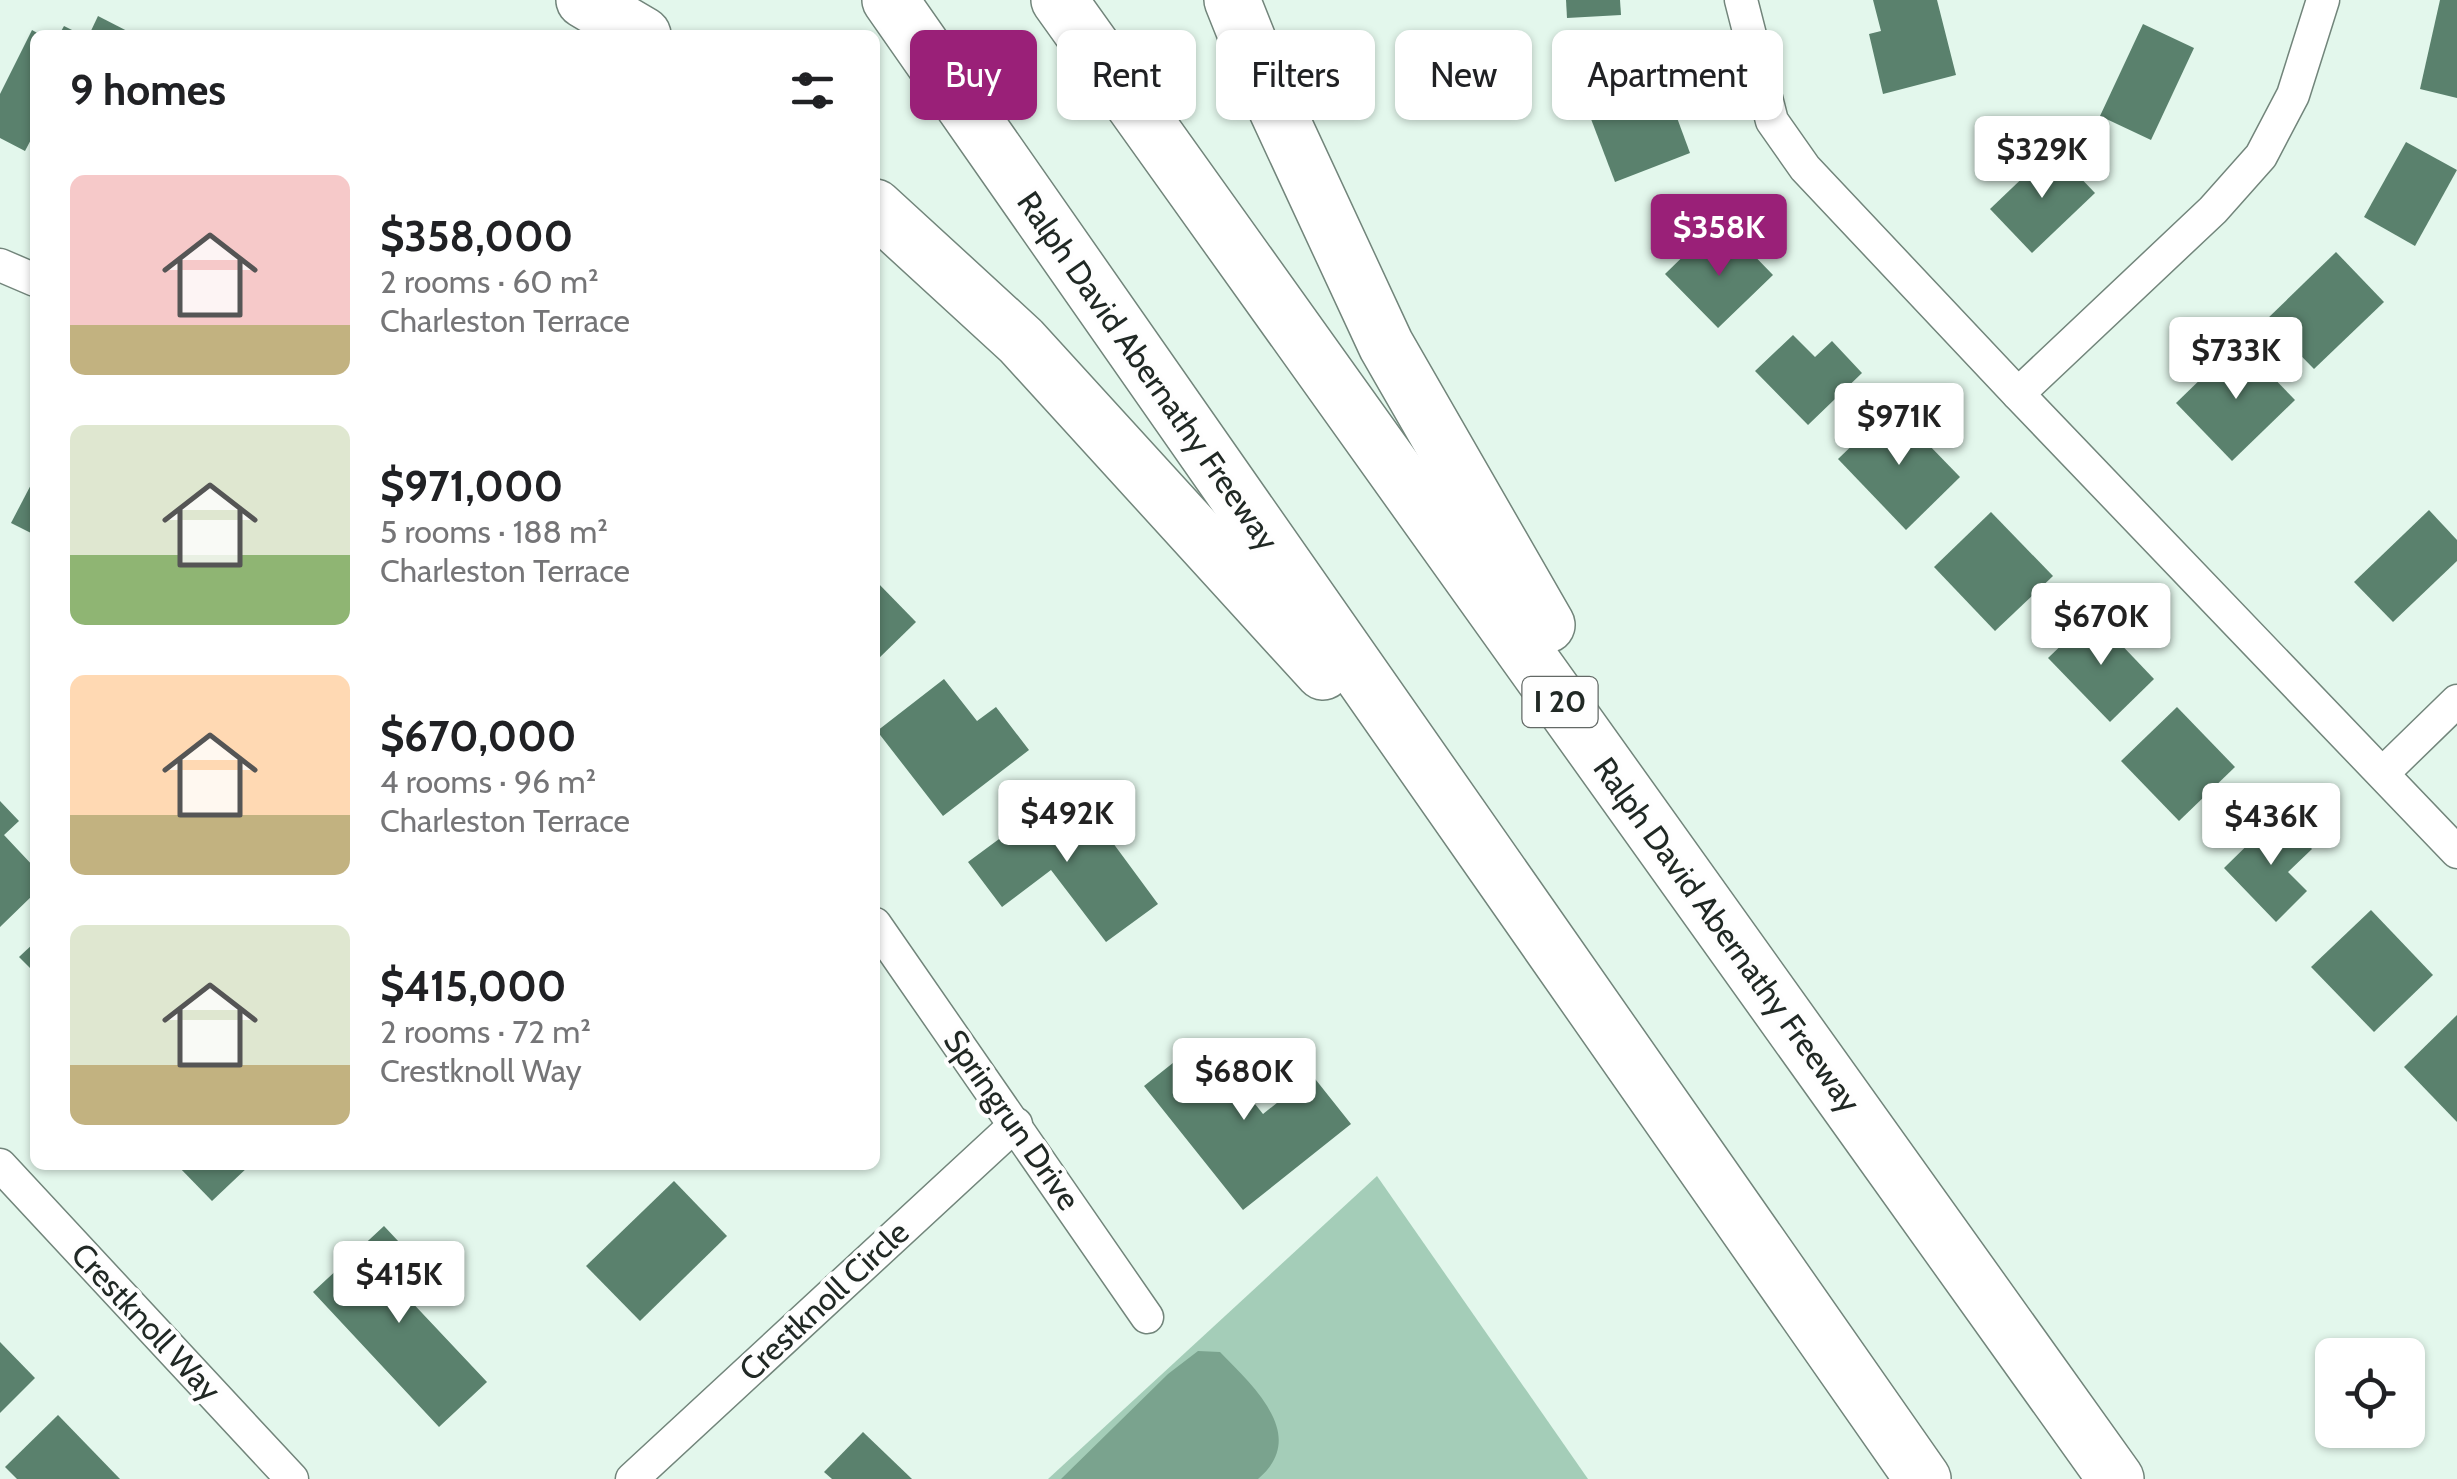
<!DOCTYPE html>
<meta charset="utf-8">
<style>
body{margin:0;font-family:Cabin,sans-serif;background:#f2f2f2;color:#202124;height:100vh;display:flex;flex-direction:column;font-size:38px;white-space:nowrap}
*{box-sizing:border-box;margin:0}
p{font-size:32px;color:#757577}
.icon{flex:none;width:55px;height:55px;fill:none;stroke:currentColor;stroke-width:2;stroke-linecap:round;stroke-linejoin:round}
.map{position:relative;flex:1;overflow:hidden}
.panel{position:absolute;left:30px;top:30px;width:850px;height:1140px;display:flex;flex-direction:column;background:#fff;border-radius:15px;box-shadow:0 2px 8px #0004}
.panel>*{flex:none}
.top-card{position:absolute;left:910px;top:30px;width:950px;height:90px;display:flex;gap:20px}
.controls{position:absolute;left:2315px;top:1338px;display:grid;gap:20px}
.controls a{display:grid;place-items:center;width:110px;height:110px;border-radius:15px;background:#fff;box-shadow:0 2px 8px #0004;font-size:50px}
.price{position:absolute;translate:-50% -85px;padding:0 22px;border-radius:10px;background:#fff;color:#222;font-size:32px;line-height:65px;filter:drop-shadow(0 2px 5px #0008)}
.price::after{content:'';position:absolute;left:50%;top:60px;width:30px;height:22px;margin-left:-15px;background:inherit;clip-path:polygon(0 0,100% 0,50% 100%)}
.price.current{background:#9a2078;color:#fff}
ul{padding:0;list-style:none}
li{display:flex;align-items:center;gap:30px;height:250px;padding:0 40px}
li span{display:grid;place-items:center;flex:none;width:280px;height:200px;border-radius:15px;color:#555}
li>.icon{margin-inline-start:auto}
span .icon{width:120px;height:120px;fill:#fffc;stroke-width:1}
li b{font-size:42px}
h2{display:flex;justify-content:space-between;align-items:center;height:120px;padding:0 40px;font-size:42px}
.chip{padding:0 35px;border-radius:15px;background:#fff;box-shadow:0 2px 8px #0004;font-size:35px;line-height:90px}
.chip.current{background:#9a2078;color:#fff}
.map>svg:first-child{display:block}
.green{fill:#a4cdb8}
.water{fill:#7aa38e}
.building{fill:#5a816d}
.lines{fill:none;stroke-linecap:round;stroke-linejoin:round}
.minor-casing{stroke:#72857b;stroke-width:35}
.motorway-casing{stroke:#72857b;stroke-width:58}
.minor{stroke:#fff;stroke-width:32}
.motorway{stroke:#fff;stroke-width:55}
.labels{text-anchor:middle;stroke-width:8;stroke-linejoin:round;paint-order:stroke}
.shield{fill:#fefefe;stroke:#636966;stroke-width:2.5}
.shield-label{font-size:30px;font-weight:bold;fill:#212925}
.street-label{font-size:32px;fill:#212925;stroke:#fefefe}
</style>
<div class="map">
<svg width="2457" height="1479" viewBox="0 0 2457 1479">
<rect width="100%" height="100%" fill="#e3f7ec"/>
<polygon class="green" points="1377,1176 1588,1479 1048,1479"/>
<path class="water" d="M1198,1351L1220,1352C1254,1387 1309,1436 1258,1479H1061L1168,1374Z"/>
<g class="building">
<polygon points="1566,0 1620,0 1621,15 1567,18"/>
<polygon points="1873,0 1937,0 1956,75 1883,94 1869,34 1881,31"/>
<polygon points="2440,0 2457,0 2457,98 2420,89"/>
<polygon points="98,16 135,35 89,35"/>
<polygon points="2143,24 2194,48 2151,140 2100,116"/>
<polygon points="64,26 82,35 59,35"/>
<polygon points="32,30 41,35 35,35 35,132 25,151 0,138 0,94"/>
<polygon points="1659,69 1690,153 1615,182 1583,98"/>
<polygon points="2406,142 2457,170 2415,246 2364,217"/>
<polygon points="2053,149 2095,193 2032,253 1990,209"/>
<polygon points="1702,238 1722,259 1740,241 1773,275 1718,328 1665,274"/>
<polygon points="2336,252 2384,302 2314,369 2266,320"/>
<polygon points="1793,335 1815,357 1832,341 1862,373 1808,425 1755,371"/>
<polygon points="2239,342 2295,400 2232,461 2176,403"/>
<polygon points="1892,407 1960,477 1906,530 1838,459"/>
<polygon points="35,477 35,535 11,523"/>
<polygon points="2429,510 2457,540 2457,561 2393,622 2354,582"/>
<polygon points="1991,512 2053,576 1995,631 1934,567"/>
<polygon points="875,580 916,622 875,662"/>
<polygon points="2093,615 2154,679 2110,722 2048,658"/>
<polygon points="944,679 977,721 996,707 1029,750 943,816 877,731"/>
<polygon points="2177,707 2235,767 2179,821 2121,761"/>
<polygon points="1071,786 1158,904 1106,942 1051,870 1002,907 968,862"/>
<polygon points="0,801 19,821 4,835 35,868 35,893 0,927"/>
<polygon points="2279,814 2312,849 2288,872 2307,891 2276,922 2224,868"/>
<polygon points="2371,910 2433,975 2374,1032 2311,967"/>
<polygon points="35,942 35,973 19,957"/>
<polygon points="2457,1015 2457,1122 2404,1067"/>
<polygon points="1203,1039 1263,1114 1312,1075 1351,1124 1243,1210 1144,1086"/>
<polygon points="177,1165 250,1165 212,1201"/>
<polygon points="674,1181 727,1236 640,1321 586,1266"/>
<polygon points="384,1226 429,1274 406,1296 487,1382 439,1427 313,1292"/>
<polygon points="0,1342 35,1378 0,1413"/>
<polygon points="58,1415 120,1479 17,1479 5,1467"/>
<polygon points="863,1432 912,1479 832,1479 824,1472"/>
</g>
<g class="lines">
<defs>
<g id="minor">
<polyline points="1741,0 1772,121 1805,168 2018,394 2457,852"/>
<polyline points="0,265 35,280"/>
<polyline points="2018,394 2213,210 2261,156 2293,95 2323,0"/>
<polyline points="2383,773 2457,701"/>
<polyline points="875,924 1147,1317"/>
<polyline points="0,1165 292,1479"/>
<polyline points="632,1479 1016,1124"/>
</g>
<g id="motorway">
<polyline points="584,0 643,35"/>
<polyline points="890,0 1923,1479"/>
<polyline points="1059,0 2116,1479"/>
<polyline points="1232,0 1270,95 1386,345 1547,625"/>
<polyline points="875,207 1021,341 1323,672"/>
</g>
</defs>
<use href="#minor" class="minor-casing"/>
<use href="#motorway" class="motorway-casing"/>
<use href="#minor" class="minor"/>
<use href="#motorway" class="motorway"/>
</g>
<g class="labels">
<rect class="shield" x="1522.5" y="677" width="75" height="50" rx="8"/>
<g class="shield-label">
<text x="1560" y="712">I 20</text>
</g>
<g class="street-label">
<text transform="translate(1148 371) rotate(55)" y="11">Ralph David Abernathy Freeway</text>
<text transform="translate(1727 935) rotate(54)" y="11">Ralph David Abernathy Freeway</text>
<text transform="translate(1012 1120) rotate(55)" y="11">Springrun Drive</text>
<text transform="translate(824 1301) rotate(-43)" y="11">Crestknoll Circle</text>
<text transform="translate(146 1322) rotate(47)" y="11">Crestknoll Way</text>
</g>
</g>
</svg>
<div class="controls">
<a><svg class="icon" aria-label="locate" viewBox="0 0 24 24"><circle cx="12" cy="12" r="6"/><path d="M12 2v4M12 18v4M2 12h4M18 12h4"/></svg></a>
</div>
<b class="price" style="left:2042px;top:201px">$329K</b>
<b class="price current" style="left:1719px;top:279px">$358K</b>
<b class="price" style="left:2236px;top:402px">$733K</b>
<b class="price" style="left:1899px;top:468px">$971K</b>
<b class="price" style="left:2101px;top:668px">$670K</b>
<b class="price" style="left:1067px;top:865px">$492K</b>
<b class="price" style="left:2271px;top:868px">$436K</b>
<b class="price" style="left:1244px;top:1123px">$680K</b>
<b class="price" style="left:399px;top:1326px">$415K</b>
<div class="top-card">
<a class="chip current">Buy</a>
<a class="chip">Rent</a>
<a class="chip">Filters</a>
<a class="chip">New</a>
<a class="chip">Apartment</a>
</div>
<section class="panel">
<h2>9 homes<svg class="icon" aria-label="filters" viewBox="0 0 24 24"><path d="M4 7h16M4 17h16"/><circle cx="9" cy="7" r="2"/><circle cx="15" cy="17" r="2"/></svg></h2>
<ul>
<li><span style="background:linear-gradient(#f6c9c9 75%,#c2b280 0)"><svg class="icon" aria-label="home" viewBox="0 0 24 24"><path d="M3 11l9-7 9 7M6 9v11h12V9"/></svg></span><div><b>$358,000</b><p>2 rooms · 60 m²</p><p>Charleston Terrace</p></div></li>
<li><span style="background:linear-gradient(#dfe7d0 65%,#8fb573 0)"><svg class="icon" aria-label="home" viewBox="0 0 24 24"><path d="M3 11l9-7 9 7M6 9v11h12V9"/></svg></span><div><b>$971,000</b><p>5 rooms · 188 m²</p><p>Charleston Terrace</p></div></li>
<li><span style="background:linear-gradient(#ffd9b3 70%,#c2b280 0)"><svg class="icon" aria-label="home" viewBox="0 0 24 24"><path d="M3 11l9-7 9 7M6 9v11h12V9"/></svg></span><div><b>$670,000</b><p>4 rooms · 96 m²</p><p>Charleston Terrace</p></div></li>
<li><span style="background:linear-gradient(#dfe7d0 70%,#c2b280 0)"><svg class="icon" aria-label="home" viewBox="0 0 24 24"><path d="M3 11l9-7 9 7M6 9v11h12V9"/></svg></span><div><b>$415,000</b><p>2 rooms · 72 m²</p><p>Crestknoll Way</p></div></li>
</ul>
</section>
</div>
